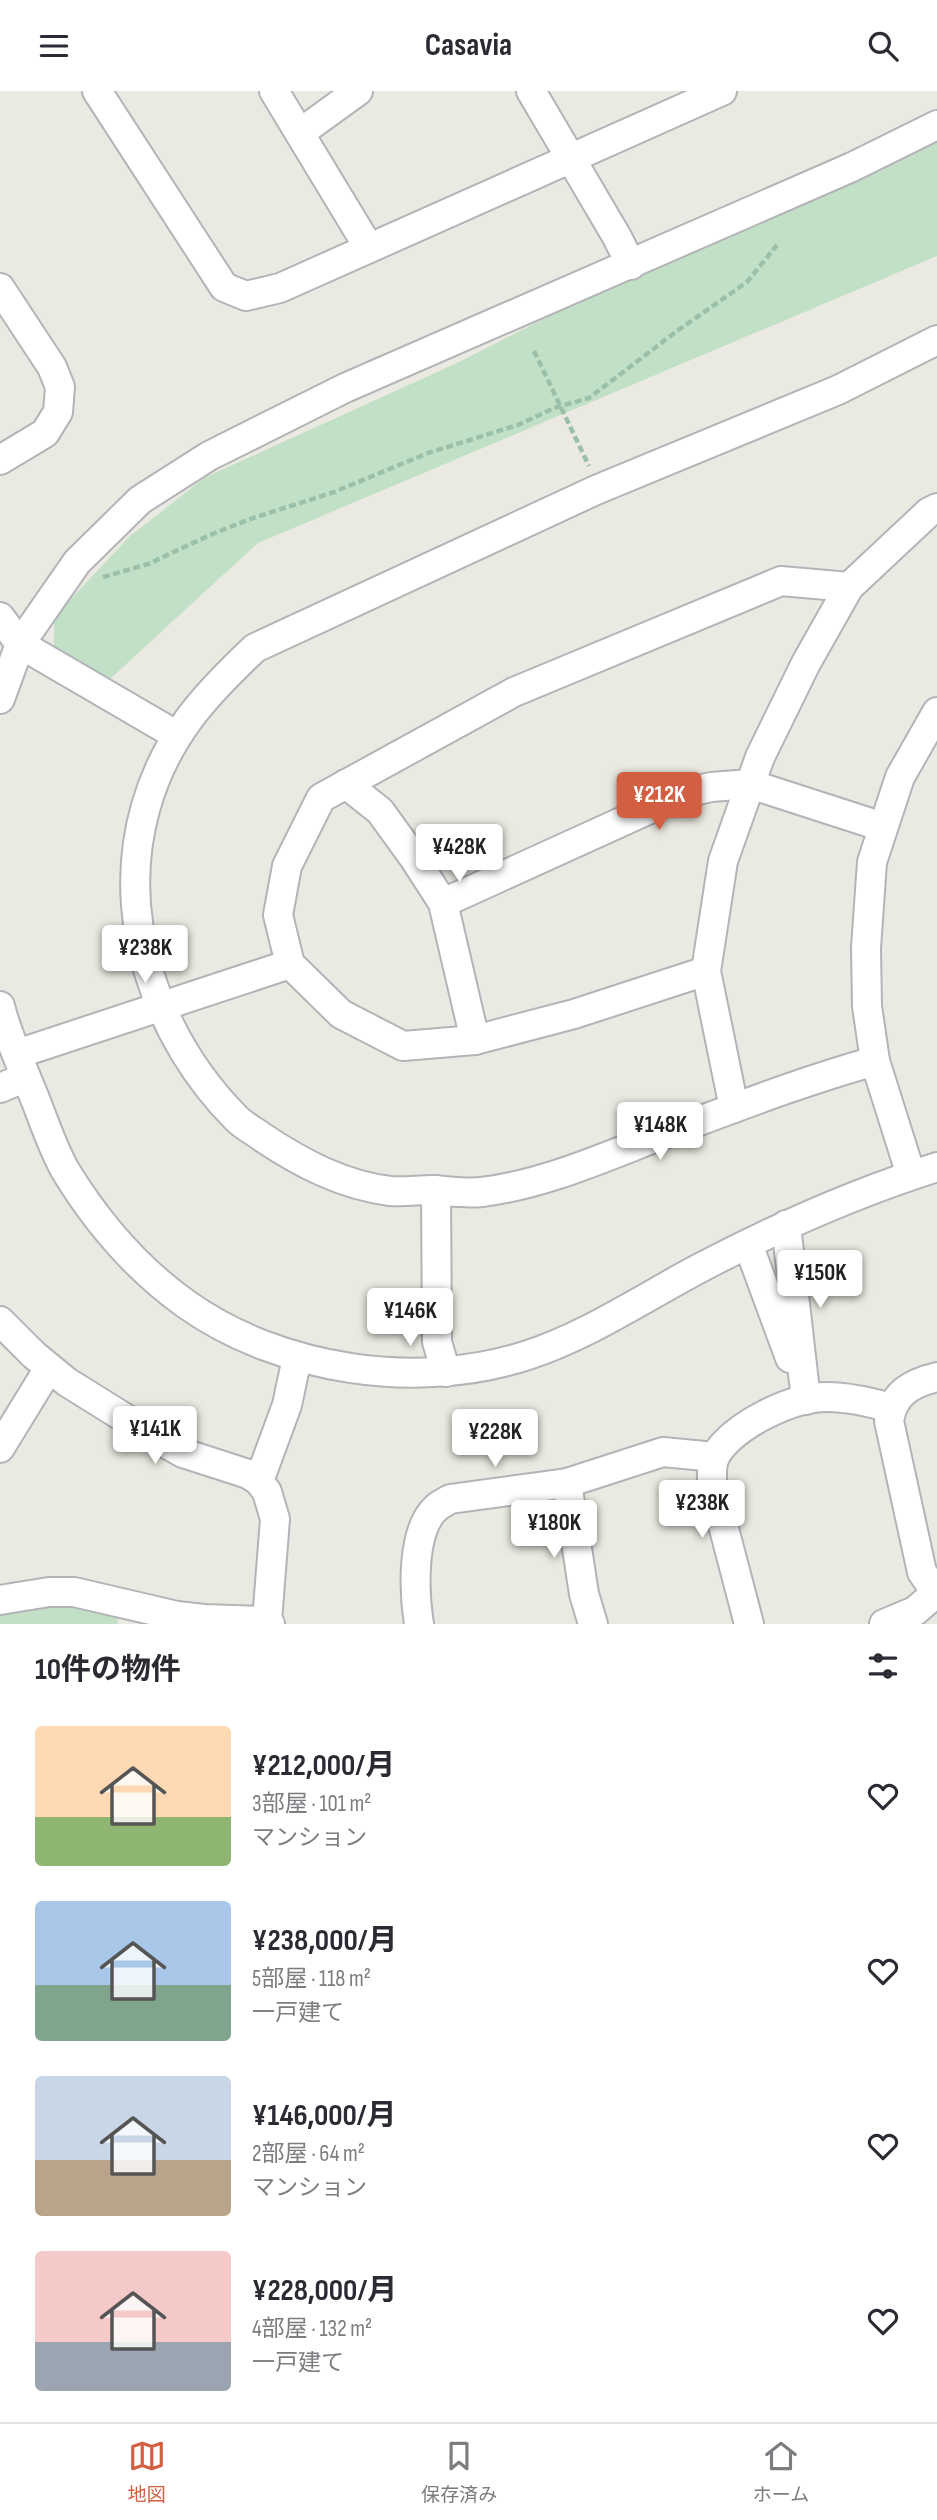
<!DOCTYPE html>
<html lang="ja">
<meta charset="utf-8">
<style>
body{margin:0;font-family:"Sofia Sans Condensed","Noto Sans JP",sans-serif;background:#f7f7f7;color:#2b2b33;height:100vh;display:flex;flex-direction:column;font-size:26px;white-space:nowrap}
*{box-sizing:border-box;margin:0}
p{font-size:23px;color:#7c7c81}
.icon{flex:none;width:38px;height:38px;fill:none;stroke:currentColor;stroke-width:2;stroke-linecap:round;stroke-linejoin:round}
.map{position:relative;height:1533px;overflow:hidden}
.side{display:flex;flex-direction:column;background:#fff;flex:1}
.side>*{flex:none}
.price{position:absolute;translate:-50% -60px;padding:0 16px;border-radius:7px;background:#fff;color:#222;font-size:23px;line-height:46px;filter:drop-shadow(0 2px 4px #0008)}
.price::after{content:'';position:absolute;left:50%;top:42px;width:21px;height:16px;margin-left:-10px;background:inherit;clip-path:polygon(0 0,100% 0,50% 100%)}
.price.selected{background:#d25f41;color:#fff}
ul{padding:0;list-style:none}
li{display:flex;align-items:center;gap:21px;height:175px;padding:0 35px}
li span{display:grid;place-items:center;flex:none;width:196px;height:140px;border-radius:7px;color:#555}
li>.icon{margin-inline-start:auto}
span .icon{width:84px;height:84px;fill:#fffc;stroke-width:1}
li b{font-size:30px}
h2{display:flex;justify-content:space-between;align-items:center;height:84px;padding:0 35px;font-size:30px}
header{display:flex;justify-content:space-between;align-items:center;height:91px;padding:0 35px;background:#fff;font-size:32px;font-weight:700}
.tab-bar{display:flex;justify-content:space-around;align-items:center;height:98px;border-top:2px solid #e1e1e2;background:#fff;font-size:19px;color:#7c7c81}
.tab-bar a{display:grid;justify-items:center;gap:4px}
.tab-bar .selected{color:#d25f41}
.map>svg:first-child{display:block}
.green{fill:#c2e0c5}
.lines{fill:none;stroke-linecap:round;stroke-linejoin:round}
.minor-casing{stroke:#b3b4b8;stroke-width:32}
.path{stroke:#9bc0aa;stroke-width:4.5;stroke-dasharray:7 3.5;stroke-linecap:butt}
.minor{stroke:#fff;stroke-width:28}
</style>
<header><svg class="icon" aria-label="menu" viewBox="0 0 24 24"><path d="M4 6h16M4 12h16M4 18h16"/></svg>Casavia<svg class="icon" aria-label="search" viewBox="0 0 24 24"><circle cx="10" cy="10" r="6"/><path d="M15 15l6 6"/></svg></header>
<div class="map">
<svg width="937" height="1533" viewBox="0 0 937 1533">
<rect width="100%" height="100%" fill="#ebeae2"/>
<g class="green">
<polygon points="937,28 937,165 258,452 110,588 54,556 54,526 129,446 204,387 459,271"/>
<polygon points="61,1510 116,1520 118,1533 0,1533 0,1517"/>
</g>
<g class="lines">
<defs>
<g id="minor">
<polyline points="97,0 224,196 246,205 280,197 722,0"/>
<polyline points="274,0 369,157"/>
<polyline points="531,0 617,146 631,174"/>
<polyline points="300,42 358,0"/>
<polyline points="0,197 52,276 60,296 58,321 45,342 0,369"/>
<polyline points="0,526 20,553 176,644"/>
<polyline points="0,608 20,553 77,471 140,409 209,365 345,297 852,76 937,34"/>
<polyline points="346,693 380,720 414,767 443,812 475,949"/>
<polyline points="443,812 685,702 711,696 750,693 883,736"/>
<polyline points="706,880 574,923 475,949 403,955 341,923 290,873 278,824 287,775 321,707 514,601 781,490 849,496"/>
<path d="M0,915C7,944 20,971 31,998C42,1024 51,1054 65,1079C96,1130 137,1178 186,1213C280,1280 419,1300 528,1264C589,1244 643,1207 700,1177C776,1137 855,1102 937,1076"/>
<polyline points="17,963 290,873"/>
<path d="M875,970C803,990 737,1016 667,1042C607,1065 546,1093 482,1101C466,1103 449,1100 433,1099C419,1099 404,1101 390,1100C342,1094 301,1072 262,1046C254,1040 244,1035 237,1028C157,948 114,826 146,715C166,646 204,605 255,557L596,399L838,299L937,249"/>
<polyline points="0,997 26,986"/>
<polyline points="734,1017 706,880 723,770 760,666 806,572 849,496 929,421 937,417"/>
<polyline points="911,1084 875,970 867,915 866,857 872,771 900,686 937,621"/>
<polyline points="436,1099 437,1251 446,1281"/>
<polyline points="786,1134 806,1309"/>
<polyline points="748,1153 790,1267"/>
<polyline points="0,1230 34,1264 67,1291 160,1349 183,1362 248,1383 259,1390 267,1401 275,1428 267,1530 270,1533"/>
<path d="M937,1286C912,1292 893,1302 889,1330L922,1481L937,1503"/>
<polyline points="0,1357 49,1277"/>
<polyline points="259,1390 287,1314 297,1267"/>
<polyline points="567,1392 584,1503 593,1533"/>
<polyline points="0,1509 49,1501 74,1501 177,1525 204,1528 267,1530"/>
<path d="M419,1533C414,1502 411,1440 436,1417C440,1413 446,1411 450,1408L567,1392L663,1361L715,1366"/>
<path d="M749,1533L712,1392C712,1383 711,1374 715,1365C734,1334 791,1306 827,1306C849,1306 870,1311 891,1317"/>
<polyline points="884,1533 915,1520 936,1502"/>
</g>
</defs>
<use href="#minor" class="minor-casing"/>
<g class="path">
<polyline points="534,260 589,375"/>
<polyline points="103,486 148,473 210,444 250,428 334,401 428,362 518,334 554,317 589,307 677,240 747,191 777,154"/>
</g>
<use href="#minor" class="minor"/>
</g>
</svg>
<b class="price selected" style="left:659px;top:741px">¥212K</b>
<b class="price" style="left:459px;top:793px">¥428K</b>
<b class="price" style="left:145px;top:894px">¥238K</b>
<b class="price" style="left:660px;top:1071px">¥148K</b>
<b class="price" style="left:820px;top:1219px">¥150K</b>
<b class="price" style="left:410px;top:1257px">¥146K</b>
<b class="price" style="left:155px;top:1375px">¥141K</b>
<b class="price" style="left:495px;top:1378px">¥228K</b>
<b class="price" style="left:702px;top:1449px">¥238K</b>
<b class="price" style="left:554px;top:1469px">¥180K</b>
</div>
<section class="side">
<h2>10件の物件<svg class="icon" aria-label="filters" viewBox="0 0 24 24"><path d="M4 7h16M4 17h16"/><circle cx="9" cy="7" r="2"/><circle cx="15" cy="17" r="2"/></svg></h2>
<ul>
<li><span style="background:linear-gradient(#ffd9b3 65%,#8fb573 0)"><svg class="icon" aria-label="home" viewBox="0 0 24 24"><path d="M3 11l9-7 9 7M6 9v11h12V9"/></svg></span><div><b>¥212,000/月</b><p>3部屋 · 101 m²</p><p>マンション</p></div><svg class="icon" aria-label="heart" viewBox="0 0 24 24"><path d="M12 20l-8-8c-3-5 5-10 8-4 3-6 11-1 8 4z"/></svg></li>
<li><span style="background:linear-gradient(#a9c7e8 60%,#7fa58c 0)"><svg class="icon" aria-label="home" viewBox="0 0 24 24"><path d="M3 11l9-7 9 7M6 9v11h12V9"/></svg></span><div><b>¥238,000/月</b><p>5部屋 · 118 m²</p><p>一戸建て</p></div><svg class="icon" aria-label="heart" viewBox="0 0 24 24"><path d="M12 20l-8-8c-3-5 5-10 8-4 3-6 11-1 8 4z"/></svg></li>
<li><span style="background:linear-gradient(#c9d6e8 60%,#b9a48a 0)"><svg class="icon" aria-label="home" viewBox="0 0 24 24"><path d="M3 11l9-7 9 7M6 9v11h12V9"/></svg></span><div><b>¥146,000/月</b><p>2部屋 · 64 m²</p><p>マンション</p></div><svg class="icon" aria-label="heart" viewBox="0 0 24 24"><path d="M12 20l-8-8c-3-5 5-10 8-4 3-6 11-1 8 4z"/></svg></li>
<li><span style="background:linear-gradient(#f6c9c9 65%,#9aa5b1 0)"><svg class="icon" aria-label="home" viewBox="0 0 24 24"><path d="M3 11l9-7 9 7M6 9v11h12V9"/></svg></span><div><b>¥228,000/月</b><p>4部屋 · 132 m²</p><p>一戸建て</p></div><svg class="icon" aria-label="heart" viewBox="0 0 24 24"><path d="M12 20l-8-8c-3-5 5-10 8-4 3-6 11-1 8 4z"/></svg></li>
</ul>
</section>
<nav class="tab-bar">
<a class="selected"><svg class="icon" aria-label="map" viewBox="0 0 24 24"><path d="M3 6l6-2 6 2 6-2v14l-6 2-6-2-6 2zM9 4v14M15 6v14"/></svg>地図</a>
<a><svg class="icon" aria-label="saved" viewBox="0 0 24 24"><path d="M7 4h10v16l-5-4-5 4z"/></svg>保存済み</a>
<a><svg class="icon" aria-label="home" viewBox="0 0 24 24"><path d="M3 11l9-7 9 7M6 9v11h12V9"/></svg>ホーム</a>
</nav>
